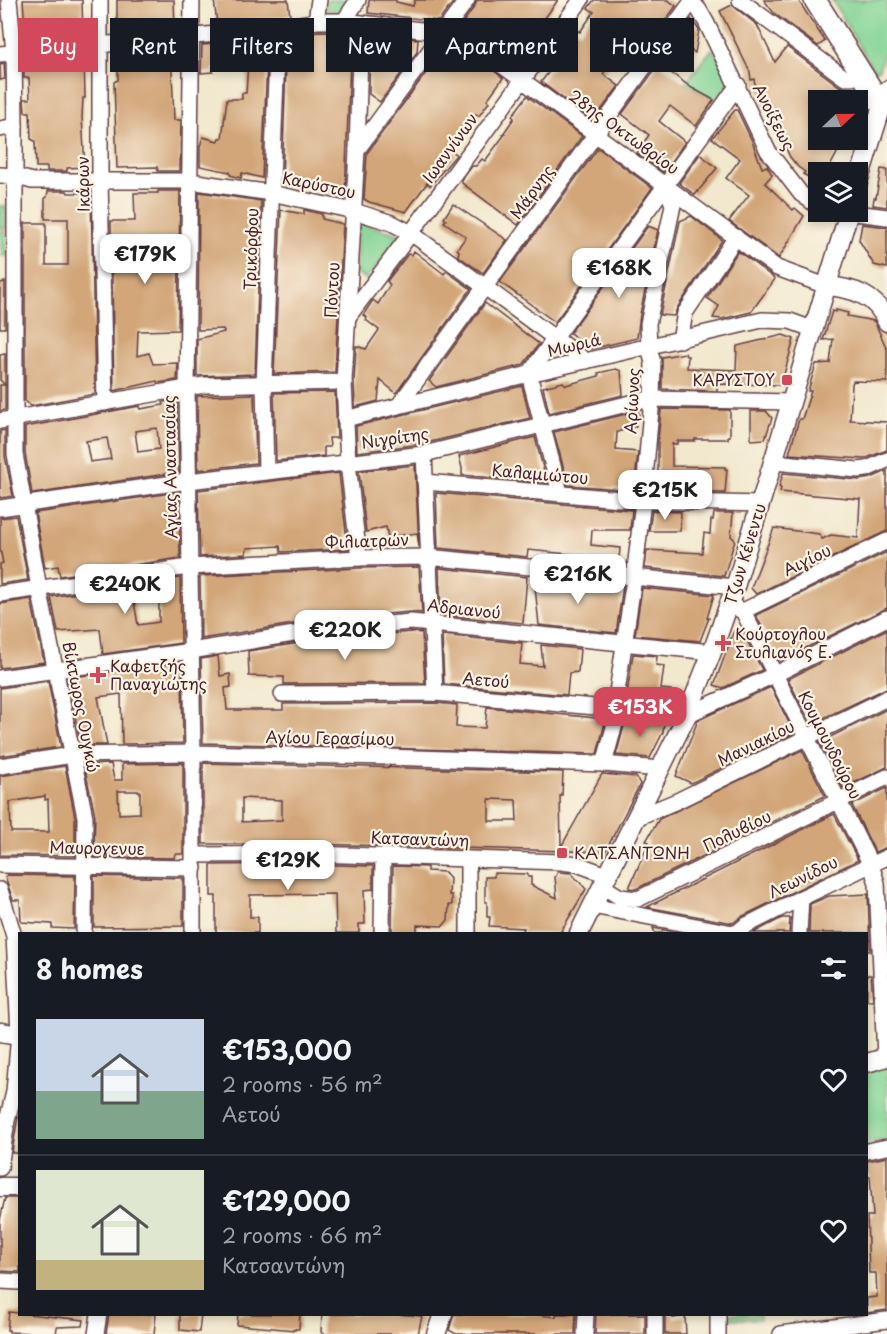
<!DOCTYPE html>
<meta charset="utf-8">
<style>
body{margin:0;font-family:"Playpen Sans",sans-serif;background:#20242c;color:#f1f3f6;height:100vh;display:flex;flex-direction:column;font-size:22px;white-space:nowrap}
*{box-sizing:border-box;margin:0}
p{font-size:20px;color:#9ea1a6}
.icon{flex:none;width:33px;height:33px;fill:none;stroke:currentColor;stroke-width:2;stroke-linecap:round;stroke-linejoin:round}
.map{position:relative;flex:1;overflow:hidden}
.side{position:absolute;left:18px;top:932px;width:850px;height:384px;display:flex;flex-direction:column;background:#171b24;border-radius:0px;box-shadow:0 3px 9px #0003}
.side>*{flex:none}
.banner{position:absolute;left:18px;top:18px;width:852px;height:54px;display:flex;gap:12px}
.needle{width:39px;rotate:68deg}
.buttons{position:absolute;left:808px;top:90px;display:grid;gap:12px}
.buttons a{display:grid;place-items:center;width:60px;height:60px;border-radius:0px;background:#171b24;box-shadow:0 3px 9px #0003;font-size:30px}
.price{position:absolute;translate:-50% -51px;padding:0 14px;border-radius:12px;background:#fff;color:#222;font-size:20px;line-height:39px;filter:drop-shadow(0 2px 3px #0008)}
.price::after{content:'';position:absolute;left:50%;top:36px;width:18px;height:14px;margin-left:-9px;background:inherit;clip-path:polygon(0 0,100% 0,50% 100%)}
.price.active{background:#d1495b;color:#fff}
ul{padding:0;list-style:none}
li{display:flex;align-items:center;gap:18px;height:150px;padding:0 18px}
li+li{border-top:2px solid #363941}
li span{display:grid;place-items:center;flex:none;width:168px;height:120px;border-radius:0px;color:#555}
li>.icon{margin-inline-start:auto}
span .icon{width:72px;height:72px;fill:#fffc;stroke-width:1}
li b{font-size:26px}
h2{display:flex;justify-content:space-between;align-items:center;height:72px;padding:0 18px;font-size:26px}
.pill{padding:0 21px;border-radius:0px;background:#171b24;box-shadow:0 3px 9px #0003;font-size:21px;line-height:54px}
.pill.active{background:#d1495b;color:#fff}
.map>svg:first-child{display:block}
.green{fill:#82d495;stroke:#667a60;stroke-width:1.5}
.building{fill:#d2a679;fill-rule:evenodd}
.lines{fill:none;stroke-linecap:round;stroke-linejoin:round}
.minor-casing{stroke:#633d43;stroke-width:18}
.tertiary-casing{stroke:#633d43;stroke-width:21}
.secondary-casing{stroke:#633d43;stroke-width:24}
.minor{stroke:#fff;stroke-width:15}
.tertiary{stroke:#fff;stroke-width:18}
.secondary{stroke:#fff;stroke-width:21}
.poi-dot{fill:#d1495b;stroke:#fcf5e5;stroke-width:2}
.labels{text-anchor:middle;stroke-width:4.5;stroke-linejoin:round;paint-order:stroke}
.street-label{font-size:16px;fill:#4a1f2b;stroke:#fcf5e5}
.poi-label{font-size:16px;fill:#4a1f2b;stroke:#fcf5e5;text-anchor:start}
</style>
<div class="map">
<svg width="887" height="1334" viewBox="0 0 887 1334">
<rect width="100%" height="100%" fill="#fcf5e5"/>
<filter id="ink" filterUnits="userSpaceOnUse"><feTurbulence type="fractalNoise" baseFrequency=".0167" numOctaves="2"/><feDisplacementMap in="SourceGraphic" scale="12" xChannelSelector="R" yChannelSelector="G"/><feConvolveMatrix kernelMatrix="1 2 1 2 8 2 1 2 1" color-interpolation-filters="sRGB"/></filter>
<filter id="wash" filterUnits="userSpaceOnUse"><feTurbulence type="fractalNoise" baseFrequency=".008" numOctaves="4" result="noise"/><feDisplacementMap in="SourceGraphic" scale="24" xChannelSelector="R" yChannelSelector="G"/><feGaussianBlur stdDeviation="1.35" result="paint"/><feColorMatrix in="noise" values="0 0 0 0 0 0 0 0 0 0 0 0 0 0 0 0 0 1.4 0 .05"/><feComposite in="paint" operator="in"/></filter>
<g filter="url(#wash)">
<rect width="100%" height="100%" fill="#f1e8cd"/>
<g class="green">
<path d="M327,0H350C341,12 340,12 325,10Z"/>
<polygon points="832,0 887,0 887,44 879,69 874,71"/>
<polygon points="712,49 731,80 716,101 685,83"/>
<polygon points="0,206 6,206 7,228 0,229"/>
<polygon points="358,222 401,235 366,279 356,273"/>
<polygon points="6,231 8,255 2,256 0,232"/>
<polygon points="885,1065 887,1068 887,1140 867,1144 867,1070"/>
<rect x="728" y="1314" width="32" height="5"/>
</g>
<g id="blocks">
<g class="building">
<polygon points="23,0 82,0 83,37 26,42"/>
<polygon points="117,0 174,0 175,28 117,33"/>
<polygon points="214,0 288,0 290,16 217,24"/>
<polygon points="369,0 396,0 396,2 413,6 415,0 455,0 439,21 368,13"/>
<polygon points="477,0 558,0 527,43 518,38 514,43 509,40 500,52 461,25 475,6"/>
<polygon points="594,0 668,0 676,6 632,67 616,56 603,74 619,86 593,121 541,82 567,48 563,43 573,29 580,32 594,12 588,8"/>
<polygon points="764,0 798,0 825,41 818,46 774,13"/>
<polygon points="732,5 757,25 775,62 787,47 839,86 845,88 853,100 819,100 819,140 844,140 827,172 819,172 819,183 803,174 805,172 798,167 790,157 769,113 762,102 759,89 756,89 754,79 751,80 750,72 720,11"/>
<polygon points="691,19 699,30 695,53 677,39"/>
<polygon points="318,31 351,32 345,194 282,183 287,36"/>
<polygon points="370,34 418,39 417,52 380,102 369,94"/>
<polygon points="268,39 262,178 242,173 241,178 230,175 230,172 200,166 200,146 203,137 218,141 219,138 222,138 227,99 242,99 242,93 246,93 248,63 213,68 213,72 201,73 202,45"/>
<polygon points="448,43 467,51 503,78 487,100 489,102 479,116 476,114 451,148 456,155 430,186 427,183 406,212 369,202 364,199 367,153"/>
<polygon points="171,48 174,120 181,120 180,171 158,171 157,167 117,168 114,82 118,80 118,53"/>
<polygon points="84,56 85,98 83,98 82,117 85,167 67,168 67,171 47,171 47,167 36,167 35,141 31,139 30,112 25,112 24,99 30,99 29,78 24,78 24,62"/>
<polygon points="4,63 5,79 0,80 0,64"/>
<polygon points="659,64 692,88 714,100 696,126 670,106 659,121 685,142 663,172 637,153 649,135 622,114"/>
<polygon points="858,92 869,109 861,137 858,136"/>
<polygon points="527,96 582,136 518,225 462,183 462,180 472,166 476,166 482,159 485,161 505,134 503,134 514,118 512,116"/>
<polygon points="735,110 737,110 752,141 762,168 767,166 772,175 765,183 793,210 795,208 804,216 779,258 729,221 749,195 726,178 740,159 712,138"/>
<polygon points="598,148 652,188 555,322 500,282"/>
<polygon points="700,154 717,168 695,195 679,183"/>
<polygon points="881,169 887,170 887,207 873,205 874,198 876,198"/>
<polygon points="48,191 67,191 68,193 91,193 95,394 31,406 25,401 25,223 46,223 46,265 68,265 68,219 45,219 45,198 47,197"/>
<polygon points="158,191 180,191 178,330 138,331 137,356 149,353 153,364 178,363 177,380 158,383 157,381 114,391 111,221 135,221 134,193 158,193"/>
<polygon points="199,192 261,201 255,374 197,376 197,339 224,332 223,329 198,330"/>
<polygon points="453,204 507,240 483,273 458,256 459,251 457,249 466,237 444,222 446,220 444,218"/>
<polygon points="281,210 304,214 304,210 322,214 322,219 343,224 335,372 274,374"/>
<polygon points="691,216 722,240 677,308 674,316 660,315 680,221"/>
<polygon points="862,224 887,227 887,268 874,265 859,240"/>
<polygon points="648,226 658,230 640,314 637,338 591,349 570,333"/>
<polygon points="414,251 444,274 446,271 471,289 396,393 380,380 378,401 355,407 354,382 356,346 366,349 379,330 366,320 367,318 363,315 373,300 378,304 390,285 387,281 408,254 412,255"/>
<polygon points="738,251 775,279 751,312 722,319 713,318 719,306 707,298"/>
<polygon points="5,282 5,328 0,328 0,283"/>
<polygon points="485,303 539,344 523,365 436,387 429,381"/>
<polygon points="836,310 848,313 847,316 874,321 887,349 887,382 853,381 852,384 850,420 887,422 887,450 864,459 789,454 799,419 802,419 811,391 808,391 816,364 830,363 833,339 823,340 832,311 836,312"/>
<polygon points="783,335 794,339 781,385 717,384 717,391 662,389 662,357 685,353 686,356 688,356 687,368 736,370 737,346"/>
<polygon points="5,354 5,385 0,380 0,355"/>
<polygon points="616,369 621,371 623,395 549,413 543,387 563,382 566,385 599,376 598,373"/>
<polygon points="0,385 5,385 5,410 0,411"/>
<polygon points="522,386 530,418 422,444 357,452 356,426"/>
<polygon points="335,392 337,438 329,438 330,447 324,447 324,456 276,461 274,393"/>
<polygon points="254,394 256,463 198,470 197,396"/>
<path d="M177,400L179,472L32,494L25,453V427L140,406V409L164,405L163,402ZM157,428L159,449L138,452L135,431ZM107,438L111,459L90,462L86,441Z"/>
<polygon points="661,409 730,410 730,436 728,436 728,439 695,439 695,441 677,441 677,444 672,444 672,466 725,467 725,469 727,469 725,493 658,492 658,441"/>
<polygon points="638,411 640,419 634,420 636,426 617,432 616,450 638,452 634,490 568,485 554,432"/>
<polygon points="751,411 766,411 772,418 765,439 751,440"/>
<polygon points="5,430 5,456 13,496 0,498 0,431"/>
<polygon points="535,437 547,483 462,475 462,468 459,456"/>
<polygon points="415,465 419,547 417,533 388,537 386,527 366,532 359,471"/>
<polygon points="887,471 887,531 756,594 751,588 774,528 819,534 822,539 831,535 858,538 860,499 780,492 781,488 779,487 783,473 859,480 871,478"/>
<polygon points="339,473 348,549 281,552 280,546 247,548 246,554 200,557 198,490"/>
<polygon points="179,492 180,558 60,576 58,566 45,568 35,513"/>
<polygon points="436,493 632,510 630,530 592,530 591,545 620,548 619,559 528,550 527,557 438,548"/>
<polygon points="652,511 681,512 680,531 649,531"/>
<polygon points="714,513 733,513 731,536 735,540 724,576 645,568 647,550 702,553 704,533 710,534 711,520 713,520"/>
<polygon points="16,516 28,580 0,584 0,564 3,563 0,549 0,518"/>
<polygon points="887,552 887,608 779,661 756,615"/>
<polygon points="419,567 422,613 410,612 317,620 201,639 200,576 359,568"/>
<polygon points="439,568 527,577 523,623 441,615"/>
<polygon points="534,577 623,586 616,633 539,625"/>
<path d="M180,578L181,643L103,654L100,629L58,632L51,597ZM159,593V622L138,625L133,596Z"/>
<polygon points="642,588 714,595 707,618 709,618 700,641 635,635"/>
<polygon points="31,599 44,662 0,668 0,604"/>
<polygon points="887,629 887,688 811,724 788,679"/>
<polygon points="734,631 744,635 762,670 723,688 714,685"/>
<polygon points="411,632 422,633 425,683 284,684 284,677 249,676 248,651 319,640"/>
<polygon points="442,635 522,643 520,664 543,666 541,645 580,649 578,672 569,673 567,695 444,684"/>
<polygon points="633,654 657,656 656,665 664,666 661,689 671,690 669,704 626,700"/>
<polygon points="218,656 220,676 230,674 231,687 225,688 227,710 283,710 283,704 435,703 457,705 456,727 485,728 487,707 606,719 597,754 203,743 201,659"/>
<polygon points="182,662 183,743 122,744 121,694 98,697 107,745 81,745 67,678"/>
<polygon points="48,681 61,747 0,756 0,688"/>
<polygon points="771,687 794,733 691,783 676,776 698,720"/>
<polygon points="887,709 887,767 843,788 820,742"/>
<polygon points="626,719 664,723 663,732 650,758 616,755"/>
<polygon points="802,750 825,796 636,889 629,888 649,842 646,841 659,819"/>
<path d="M183,763V854H175L174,858L94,857L95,815L84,765L111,764L114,780H122V764ZM118,791H140V813L119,814Z"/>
<path d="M203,763L563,772L562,796H560L561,847L602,774L636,777L640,784L605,852L312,844H203ZM242,798L282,800V820L242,822ZM489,799L516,800L517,821H489Z"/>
<path d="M65,766L75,818V856L0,855V776ZM45,796V800L48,799L49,832H11L10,802Z"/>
<polygon points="887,788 887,847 875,852 852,805"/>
<polygon points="834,814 858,860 741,917 733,923 647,907"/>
<polygon points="299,864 373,866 373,889 364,890 365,924 359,924 359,933 336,933 335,894 250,895 250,917 258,917 258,933 216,933 216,896 211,896 211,865"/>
<polygon points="393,866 427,867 427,871 445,872 450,879 449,895 452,895 452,905 449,905 448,920 443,926 417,925 417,933 392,933"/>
<polygon points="558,872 571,873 586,889 560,933 522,933 524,928 489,926 490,917 487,917 487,902 485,902 485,877 494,877 494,873 528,874 528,877 531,877 531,885 557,898 555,877"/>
<polygon points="7,875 75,876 74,929 52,928 52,924 21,922 20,900 13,900 5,877"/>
<polygon points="94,876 183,878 183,926 94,927"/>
<polygon points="868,894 870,951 867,951 867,933 809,933 810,904 829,896"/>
<polygon points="782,918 790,918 789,933 753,933"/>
<polygon points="653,928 681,933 655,933"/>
<polygon points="867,975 871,975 873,1000 867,1000"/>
<polygon points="18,1117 20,1118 20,1153 12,1153"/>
<polygon points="887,1157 887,1310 867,1313 867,1298 877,1297 876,1273 869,1273 867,1216 873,1216 870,1176 867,1176 867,1161"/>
<polygon points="5,1198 20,1198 20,1272 0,1271 0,1220"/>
<polygon points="9,1312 84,1320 83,1326 57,1327 56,1334 9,1332 9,1330 7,1330"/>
<polygon points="109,1314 156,1314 154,1334 106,1334"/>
<polygon points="180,1314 201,1314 199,1332 180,1330"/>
<polygon points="238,1314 300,1314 299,1329 295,1329 295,1330 237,1325"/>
<polygon points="322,1314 394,1314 422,1316 418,1334 323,1334 321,1332"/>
<polygon points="454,1314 532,1314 556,1317 556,1314 576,1314 575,1334 456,1334 449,1330"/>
<polygon points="596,1314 645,1314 645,1334 595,1334"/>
<polygon points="665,1314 673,1314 673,1318 685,1316 686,1334 665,1334"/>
</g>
</g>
</g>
<g filter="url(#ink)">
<use href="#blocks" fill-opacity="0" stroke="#633d43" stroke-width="1.5"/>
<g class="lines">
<defs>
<g id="minor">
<polyline points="9,0 14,52 15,126 15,454 39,588 85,817 84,933"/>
<polyline points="100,0 100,180 105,403"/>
<polyline points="192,0 187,389 193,753 193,933"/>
<polyline points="740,0 845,78 852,78 860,72"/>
<polyline points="692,2 699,10 706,22 768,151 801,194 819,207"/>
<polyline points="316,21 319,0"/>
<polyline points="344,21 358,0"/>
<polyline points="0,54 206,35 278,28 316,21 344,21 455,34 472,43 522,80 777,268 826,286"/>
<polyline points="0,129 15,126"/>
<polyline points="357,150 467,0"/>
<polyline points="0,175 15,176 32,181 190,181 271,193 354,211 392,223 411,233 586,361"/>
<polyline points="848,212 887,217"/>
<polyline points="348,317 411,233 581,0"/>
<polyline points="680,340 685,313 736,237"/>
<polyline points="399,405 693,0"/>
<polyline points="345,419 529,374 762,320 790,321 812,329"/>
<polyline points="0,421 204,385 344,382"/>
<polyline points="424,454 435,693"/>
<polyline points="774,462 858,470 867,469 887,460"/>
<polyline points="266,472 264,384 278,28"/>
<polyline points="425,482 643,501 760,504"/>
<polyline points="560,493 529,374 738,85"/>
<polyline points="0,508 188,481 424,454 635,402 652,399 791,402"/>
<polyline points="359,558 348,463 344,382 357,150 361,23"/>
<polyline points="0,594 189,567 359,558 427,557 735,587"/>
<polyline points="729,605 743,611 871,865 877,883 885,1057"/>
<polyline points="743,611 887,541"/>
<polyline points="0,678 191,651 318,630 411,622 712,652"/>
<polyline points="282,694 435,693 687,715 774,675 887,618"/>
<polyline points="604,764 616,720 616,699 634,578 643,501 652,399 653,363 649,347 648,324 673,205 666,185"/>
<polyline points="0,766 73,755 193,753 386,757 604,764 660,769"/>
<polyline points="638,817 677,801 887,698"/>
<polyline points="194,855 312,854 561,862 577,864 607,875"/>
<polyline points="0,865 194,868"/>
<polyline points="602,886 620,897 638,899 887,777"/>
<polyline points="0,890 14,936 19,1034 14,1092 7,1121 0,1168"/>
<polyline points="592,906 733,933"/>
<polyline points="382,933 383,856"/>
<polyline points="468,933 468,859"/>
<polyline points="737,933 745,926 801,898 887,857"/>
<polyline points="799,933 801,898"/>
<polyline points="867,1151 887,1147"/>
<polyline points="0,1281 20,1282"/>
<polyline points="655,1314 655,1334"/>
<polyline points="718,1314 718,1334"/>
<polyline points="96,1334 99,1314"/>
<polyline points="585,1334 586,1314"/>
<polyline points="781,1334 887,1320"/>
</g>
<g id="tertiary">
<polyline points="858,182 887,90"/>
<path d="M826,286C853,288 876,295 887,322"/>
<polyline points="579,933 687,715 712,652 735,587 849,212"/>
<polyline points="0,1032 20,1035"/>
<polyline points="867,1063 887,1057"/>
<polyline points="0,1187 20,1187"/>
<polyline points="436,1334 443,1314"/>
</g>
<polyline id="secondary" points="815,0 882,106"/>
</defs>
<use href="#minor" class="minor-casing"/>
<use href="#tertiary" class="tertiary-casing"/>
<use href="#secondary" class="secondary-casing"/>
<use href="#minor" class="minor"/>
<use href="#tertiary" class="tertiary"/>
<use href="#secondary" class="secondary"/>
</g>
</g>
<g class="poi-dot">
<rect x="781" y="374" width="12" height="12" rx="3"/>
<path d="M720 634h6v6h6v6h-6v6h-6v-6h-6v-6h6z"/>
<path d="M95 666h6v6h6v6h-6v6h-6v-6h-6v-6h6z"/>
<rect x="556" y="847" width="12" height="12" rx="3"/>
</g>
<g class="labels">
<g class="street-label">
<text transform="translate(774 117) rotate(63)" y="6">Ανοίξεως</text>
<text transform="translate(624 132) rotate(36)" y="6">28ης Οκτωβρίου</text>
<text transform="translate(450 148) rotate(-54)" y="6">Ιωαννίνων</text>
<text transform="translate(83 184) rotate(-91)" y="6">Ικάρων</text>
<text transform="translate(319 185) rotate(12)" y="6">Καρύστου</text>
<text transform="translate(532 192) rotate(-54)" y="6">Μάρνης</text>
<text transform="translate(251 249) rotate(-88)" y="6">Τρικόρφου</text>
<text transform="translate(332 290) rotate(-87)" y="6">Πόντου</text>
<text transform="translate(574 345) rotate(-13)" y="6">Μωριά</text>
<text transform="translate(632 401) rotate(-87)" y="6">Αρίωνος</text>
<text transform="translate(395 438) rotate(-8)" y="6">Νιγρίτης</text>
<text transform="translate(170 467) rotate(-91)" y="6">Αγίας Αναστασίας</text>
<text transform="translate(540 474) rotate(5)" y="6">Καλαμιώτου</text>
<text transform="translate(367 541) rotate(-2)" y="6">Φιλιατρών</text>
<text transform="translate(745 554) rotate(-73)" y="6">Τζων Κένεντυ</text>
<text transform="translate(807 560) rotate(-26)" y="6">Αιγίου</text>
<text transform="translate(464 609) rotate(6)" y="6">Αδριανού</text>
<text transform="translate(486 680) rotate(5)" y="6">Αετού</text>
<text transform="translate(81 707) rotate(79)" y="6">Βίκτωρος Ουγκώ</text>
<text transform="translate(330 738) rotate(1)" y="6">Αγίου Γερασίμου</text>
<text transform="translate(756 743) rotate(-26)" y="6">Μανιακίου</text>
<text transform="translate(830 745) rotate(63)" y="6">Κουμουνδούρου</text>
<text transform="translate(737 831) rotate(-26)" y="6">Πολυβίου</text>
<text transform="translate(420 839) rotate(2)" y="6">Κατσαντώνη</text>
<text transform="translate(97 848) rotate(1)" y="6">Μαυρογενυε</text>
<text transform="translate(803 877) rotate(-26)" y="6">Λεωνίδου</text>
</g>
<g class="poi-label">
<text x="775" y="386" text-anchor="end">ΚΑΡΥΣΤΟΥ</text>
<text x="735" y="640">Κούρτογλου<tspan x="735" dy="18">Στυλιανός Ε.</tspan></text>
<text x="110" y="672">Καφετζής<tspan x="110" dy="18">Παναγιώτης</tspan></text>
<text x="574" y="859">ΚΑΤΣΑΝΤΏΝΗ</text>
</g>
</g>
</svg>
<div class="buttons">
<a><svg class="needle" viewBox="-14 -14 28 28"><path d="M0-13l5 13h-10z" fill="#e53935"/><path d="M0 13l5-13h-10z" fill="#9ea1a6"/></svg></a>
<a><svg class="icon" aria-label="layers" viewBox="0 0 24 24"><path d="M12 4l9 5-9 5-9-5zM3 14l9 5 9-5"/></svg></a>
</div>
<b class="price" style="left:145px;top:285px">€179K</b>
<b class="price" style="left:619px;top:299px">€168K</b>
<b class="price" style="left:665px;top:521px">€215K</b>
<b class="price" style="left:578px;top:605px">€216K</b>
<b class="price" style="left:125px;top:615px">€240K</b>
<b class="price" style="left:345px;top:661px">€220K</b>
<b class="price active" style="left:640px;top:738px">€153K</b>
<b class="price" style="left:288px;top:891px">€129K</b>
<div class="banner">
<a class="pill active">Buy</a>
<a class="pill">Rent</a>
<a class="pill">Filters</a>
<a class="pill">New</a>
<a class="pill">Apartment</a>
<a class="pill">House</a>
</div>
<section class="side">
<h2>8 homes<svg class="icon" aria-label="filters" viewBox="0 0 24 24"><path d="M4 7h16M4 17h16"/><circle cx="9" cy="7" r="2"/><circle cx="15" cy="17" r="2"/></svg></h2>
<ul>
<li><span style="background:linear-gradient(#c9d6e8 60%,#7fa58c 0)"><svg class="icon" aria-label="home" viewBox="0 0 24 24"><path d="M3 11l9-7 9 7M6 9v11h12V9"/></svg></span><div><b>€153,000</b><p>2 rooms · 56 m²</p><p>Αετού</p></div><svg class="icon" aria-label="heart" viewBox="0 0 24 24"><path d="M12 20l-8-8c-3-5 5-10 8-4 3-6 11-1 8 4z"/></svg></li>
<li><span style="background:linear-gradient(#dfe7d0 75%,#c2b280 0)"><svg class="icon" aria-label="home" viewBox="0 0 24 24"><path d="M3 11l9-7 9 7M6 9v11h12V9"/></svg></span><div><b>€129,000</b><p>2 rooms · 66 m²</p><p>Κατσαντώνη</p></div><svg class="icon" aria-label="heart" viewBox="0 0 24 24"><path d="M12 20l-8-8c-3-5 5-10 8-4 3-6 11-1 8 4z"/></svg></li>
</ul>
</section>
</div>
